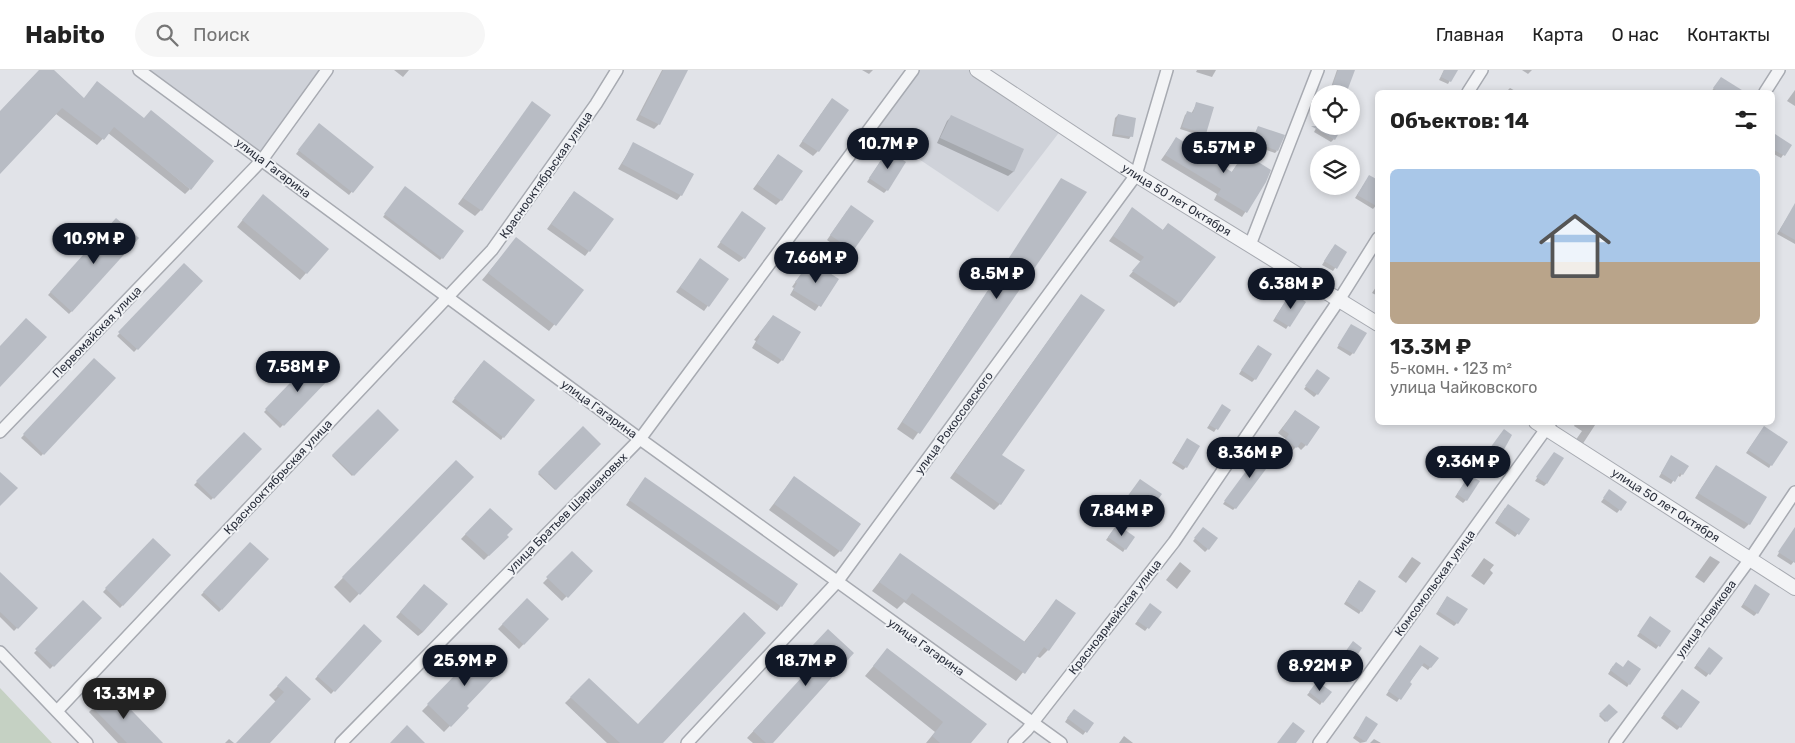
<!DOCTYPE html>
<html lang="ru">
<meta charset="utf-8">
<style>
body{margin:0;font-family:Rubik,sans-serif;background:#f6f6f6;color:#222;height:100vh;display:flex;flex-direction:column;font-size:19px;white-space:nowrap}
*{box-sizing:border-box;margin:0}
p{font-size:16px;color:#767676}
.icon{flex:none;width:28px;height:28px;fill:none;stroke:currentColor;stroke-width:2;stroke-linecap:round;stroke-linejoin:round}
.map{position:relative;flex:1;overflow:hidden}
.drawer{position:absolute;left:1375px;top:20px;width:400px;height:335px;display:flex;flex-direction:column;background:#fff;border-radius:8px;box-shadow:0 2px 8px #0003}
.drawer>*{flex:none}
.buttons{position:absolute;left:1310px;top:15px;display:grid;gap:10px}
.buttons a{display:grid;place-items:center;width:50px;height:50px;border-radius:50%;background:#fff;box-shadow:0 2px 8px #0003;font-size:25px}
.price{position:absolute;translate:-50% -42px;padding:0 11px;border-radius:18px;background:#111827;color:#fff;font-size:16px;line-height:32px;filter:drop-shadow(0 1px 2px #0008)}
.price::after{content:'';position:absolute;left:50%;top:30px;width:15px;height:11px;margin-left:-8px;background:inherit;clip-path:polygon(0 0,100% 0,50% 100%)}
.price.selected{background:#222;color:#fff}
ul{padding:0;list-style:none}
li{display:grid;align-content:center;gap:10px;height:265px;padding:0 15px}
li+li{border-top:1px solid #e0e0e0}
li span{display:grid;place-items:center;height:155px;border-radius:8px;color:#555}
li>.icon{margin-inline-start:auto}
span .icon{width:90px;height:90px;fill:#fffc;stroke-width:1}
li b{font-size:21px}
h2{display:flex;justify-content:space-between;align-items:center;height:60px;padding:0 15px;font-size:21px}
header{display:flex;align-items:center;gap:30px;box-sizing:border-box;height:70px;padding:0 25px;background:#fff;border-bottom:1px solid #e0e0e0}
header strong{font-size:24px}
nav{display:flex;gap:28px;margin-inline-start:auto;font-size:18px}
.search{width:350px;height:45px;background:#f6f6f6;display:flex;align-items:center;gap:12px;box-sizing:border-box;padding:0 18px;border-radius:28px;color:#767676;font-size:19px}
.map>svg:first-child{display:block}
.built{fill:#cfd2d9}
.green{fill:#c5d1c3}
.shadow{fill:#0003}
.building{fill:#b8bcc4}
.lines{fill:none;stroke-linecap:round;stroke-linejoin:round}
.minor-casing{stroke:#a7aab1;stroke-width:14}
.tertiary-casing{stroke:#a7aab1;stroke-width:16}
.minor{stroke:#f3f4f6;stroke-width:11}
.tertiary{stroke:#f3f4f6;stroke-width:14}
.labels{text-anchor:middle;stroke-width:4;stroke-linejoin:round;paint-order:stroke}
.street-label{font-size:12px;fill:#2b303d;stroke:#f0f2f5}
</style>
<header>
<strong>Habito</strong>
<div class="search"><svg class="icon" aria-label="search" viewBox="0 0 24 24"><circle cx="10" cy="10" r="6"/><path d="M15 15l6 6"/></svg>Поиск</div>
<nav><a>Главная</a><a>Карта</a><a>О нас</a><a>Контакты</a></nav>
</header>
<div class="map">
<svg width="1795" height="673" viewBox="0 0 1795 673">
<rect width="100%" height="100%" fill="#e1e3e8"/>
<g class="built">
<polygon points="142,0 325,0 263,87"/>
<polygon points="913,0 975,0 1061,60 998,142 871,57"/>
</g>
<polygon class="green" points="0,618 52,673 0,673"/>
<g class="shadow">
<polygon points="40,0 52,0 83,29 190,119 185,124 108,63 97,75 56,44 0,102 0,42"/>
<polygon points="394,0 409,0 403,7"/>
<polygon points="662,0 687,0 659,54 654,59 636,50"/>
<polygon points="862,0 873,0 869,4"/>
<polygon points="1197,0 1216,0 1212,7 1196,2"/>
<polygon points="1337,0 1353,0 1345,24 1329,23"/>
<polygon points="1444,0 1456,0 1448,14 1439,10"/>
<polygon points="1522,0 1532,0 1528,4"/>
<polygon points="1721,8 1742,22 1711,22"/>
<polygon points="1510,18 1517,22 1506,22"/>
<polygon points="1795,20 1795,36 1787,31"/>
<polygon points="532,33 481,140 475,146 458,134"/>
<polygon points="1197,33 1205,63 1202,66 1180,59 1185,45 1188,42 1191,44"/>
<polygon points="828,34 818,81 813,86 799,76"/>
<polygon points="1118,45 1131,66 1129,69 1112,66 1115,48"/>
<polygon points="951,47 1023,80 1013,102 1008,106 937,73 947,51"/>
<polygon points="1319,53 1319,56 1334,69 1331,72 1314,62"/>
<polygon points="1258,57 1277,81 1275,83 1250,74"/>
<polygon points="316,58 372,97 349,125 296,84"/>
<polygon points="1772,64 1790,75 1781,88 1772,83"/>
<polygon points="1176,69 1231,103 1244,85 1265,112 1242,147 1214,130 1217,124 1161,90"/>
<polygon points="634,73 681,125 677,130 618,99"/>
<polygon points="885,84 887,120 884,123 867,112"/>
<polygon points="778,85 781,130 776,135 753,119"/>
<polygon points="1369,107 1378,133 1373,139 1355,128"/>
<polygon points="1061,110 1085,122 913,370 897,359"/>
<polygon points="403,121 442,188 440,190 383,147"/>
<polygon points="570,127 589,181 585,186 547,159"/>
<polygon points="257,132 327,179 300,210 237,157"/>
<polygon points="1132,139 1162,161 1168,154 1179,232 1174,237 1129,206 1141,192 1109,171"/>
<polygon points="847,141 852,180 848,185 827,170"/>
<polygon points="742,143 744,188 739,192 717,177"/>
<polygon points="1790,143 1795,145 1795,174 1777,164"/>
<polygon points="117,150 137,168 69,244 48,225"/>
<polygon points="516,169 582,220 549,261 482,210"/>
<polygon points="1332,179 1346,182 1333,201 1322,195"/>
<polygon points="700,190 727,209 704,241 676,222"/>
<polygon points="184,194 202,211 134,282 117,266"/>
<polygon points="806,197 837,210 815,241 790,225 794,218 792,217"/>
<polygon points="1378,214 1378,226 1372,223"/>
<polygon points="1081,225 1001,385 1000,434 994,440 950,408"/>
<polygon points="1288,227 1304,232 1286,259 1273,251"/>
<polygon points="769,251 782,290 778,294 752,278 756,271 754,270"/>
<polygon points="1349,258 1353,283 1350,286 1337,278"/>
<polygon points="1255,280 1255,309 1252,312 1239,304"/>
<polygon points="94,290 114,308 41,386 21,368"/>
<polygon points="313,291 330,307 280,358 264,342"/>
<polygon points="481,294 503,367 501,370 452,332"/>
<polygon points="1315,304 1317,324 1314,327 1304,319"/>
<polygon points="1220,339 1229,340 1214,362 1207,358"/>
<polygon points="378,340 397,360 352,406 332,386"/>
<polygon points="1295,341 1306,375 1301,380 1297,376 1292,381 1282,374 1286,369 1278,363"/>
<polygon points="1576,352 1597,352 1582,375 1575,371 1582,361 1574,356"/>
<polygon points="1764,357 1771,395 1769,398 1746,383"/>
<polygon points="583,358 599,374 555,420 538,404"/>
<polygon points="244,363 260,379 211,430 194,415"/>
<polygon points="1501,364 1511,366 1498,387 1489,381"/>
<polygon points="1185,373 1186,397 1183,400 1172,393"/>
<polygon points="1260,383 1235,438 1233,440 1223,434"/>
<polygon points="1552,386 1546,414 1544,416 1535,411"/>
<polygon points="1669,390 1682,404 1680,407 1677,405 1671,414 1659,407"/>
<polygon points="456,391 472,407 350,533 334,517"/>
<polygon points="1716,396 1749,454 1744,459 1695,428"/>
<polygon points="794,407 840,481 834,487 769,440"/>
<polygon points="1467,409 1466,430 1463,433 1455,427"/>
<polygon points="1138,413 1160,424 1145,444 1125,430"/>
<polygon points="641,414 781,536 777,541 626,435"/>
<polygon points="1607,424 1626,432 1617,443 1601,432"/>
<polygon points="1505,438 1528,450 1515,467 1495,453"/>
<polygon points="490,439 507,467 484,490 461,469"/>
<polygon points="1795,458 1795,490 1791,495 1777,486"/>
<polygon points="1114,459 1125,479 1123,482 1106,470"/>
<polygon points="1201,461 1208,479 1205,482 1193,471"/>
<polygon points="153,469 170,485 120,538 103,522"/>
<polygon points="250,474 267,490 219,542 201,525"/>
<polygon points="572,483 591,501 562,531 543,513"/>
<polygon points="900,485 1024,572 1056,531 1048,580 1040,588 1036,586 1016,611 904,532 897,539 872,521"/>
<polygon points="1710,486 1720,492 1704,513 1695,507"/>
<polygon points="1412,487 1421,493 1406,513 1398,507"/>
<polygon points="1484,488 1494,495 1490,500 1493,503 1484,515 1471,506"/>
<polygon points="1180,492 1191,501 1177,519 1166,510"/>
<polygon points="0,504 36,538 14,561 0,547"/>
<polygon points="1356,515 1361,541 1359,544 1344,534"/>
<polygon points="1753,519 1757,543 1754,546 1741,537"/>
<polygon points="420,520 423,562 418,566 396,547"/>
<polygon points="527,529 547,549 519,579 498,559"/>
<polygon points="1445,530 1457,553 1454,556 1436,544"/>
<polygon points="83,532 100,548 50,599 34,583"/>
<polygon points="1148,538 1160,542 1145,561 1135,554"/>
<polygon points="1648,551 1669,562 1656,579 1637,566"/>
<polygon points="364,556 381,571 331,624 315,609"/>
<polygon points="822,567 852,583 771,673 753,673 747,668 817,592 807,583"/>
<polygon points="1350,576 1349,595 1346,598 1338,592"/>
<polygon points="482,579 465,636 467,638 444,662 422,641"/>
<polygon points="888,579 970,673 926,673 935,662 865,606"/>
<polygon points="1418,579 1437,589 1428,600 1421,595 1397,632 1386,625"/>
<polygon points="1706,582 1721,588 1706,607 1694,598"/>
<polygon points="1613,596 1629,614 1627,617 1608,604"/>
<polygon points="286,608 309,629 269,673 237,673 276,632 269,625"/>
<polygon points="589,609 638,656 661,673 607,673 565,633"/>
<polygon points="1315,616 1322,632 1320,635 1307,625"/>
<polygon points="111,621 154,673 118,673 89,642"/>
<polygon points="1680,623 1680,657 1677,660 1661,648"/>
<polygon points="1609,635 1616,642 1605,652 1599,646"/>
<polygon points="1071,643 1092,653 1083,665 1065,652"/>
<polygon points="1364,651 1376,654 1365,672 1360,673 1353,668"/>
<polygon points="1124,666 1133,673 1119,673"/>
<polygon points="229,669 234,673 225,673"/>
<polygon points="1374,669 1381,673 1370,673"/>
</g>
<g class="building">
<polygon points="39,0 54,0 84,28 97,11 144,48 151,40 214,91 191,120 114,57 104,70 62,38 0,104 0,41"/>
<polygon points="663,0 688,0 660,55 640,45"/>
<polygon points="1338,0 1355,0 1346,24 1331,20"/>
<polygon points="1444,0 1458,0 1451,12 1441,7"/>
<polygon points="1721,7 1745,22 1719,22 1713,18"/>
<polygon points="832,28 849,40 819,82 802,71"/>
<polygon points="532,31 551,45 482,141 463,128"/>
<polygon points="1196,32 1214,37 1206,64 1182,57 1187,41 1193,43"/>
<polygon points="1118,44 1136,48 1133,67 1114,64"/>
<polygon points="951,45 1024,79 1014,102 940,68"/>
<polygon points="319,53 374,97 353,123 298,80"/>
<polygon points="1258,56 1285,65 1278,81 1252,71"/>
<polygon points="1311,56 1343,56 1335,70"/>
<polygon points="1772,62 1792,75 1785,86 1772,79"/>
<polygon points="1176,67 1232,102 1244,83 1271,100 1266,112 1247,143 1217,125 1221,119 1165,85"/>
<polygon points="633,72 694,104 682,126 622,94"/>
<polygon points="888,80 906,92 888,121 869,108"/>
<polygon points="778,84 803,101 782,131 757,114"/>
<polygon points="1369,105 1378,110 1378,137 1357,125"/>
<polygon points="1061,108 1087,122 920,364 902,352"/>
<polygon points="405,116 464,161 443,189 384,144"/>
<polygon points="574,121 614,149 590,182 551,154"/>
<polygon points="263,124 329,179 307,204 242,150"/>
<polygon points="1795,133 1795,170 1779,161"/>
<polygon points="851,135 874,151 853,181 830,165"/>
<polygon points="1132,137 1163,160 1168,153 1216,187 1180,233 1132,201 1144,187 1113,166"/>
<polygon points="742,141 766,158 745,189 720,172"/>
<polygon points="116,148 139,168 72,242 50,222"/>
<polygon points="516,167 584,220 556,256 488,203"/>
<polygon points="1335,174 1347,182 1337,199 1324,191"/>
<polygon points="700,188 729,209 709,237 680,217"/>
<polygon points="811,191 839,209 821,237 793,220 797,213 795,212"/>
<polygon points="184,193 203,211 138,280 118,262"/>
<polygon points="1291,222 1306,232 1290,257 1275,248"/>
<polygon points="1081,224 1105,240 1002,385 1025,400 1001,435 955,402"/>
<polygon points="773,245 801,262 783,291 756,273 760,266 758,265"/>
<polygon points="26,248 47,267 0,317 0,276"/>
<polygon points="1351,254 1367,263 1354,284 1338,275"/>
<polygon points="1258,275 1272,284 1256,310 1241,300"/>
<polygon points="94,288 116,308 44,385 23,364"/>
<polygon points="313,289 331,307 284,356 265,339"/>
<polygon points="484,290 535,330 504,368 454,328"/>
<polygon points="1317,299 1330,308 1318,325 1305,316"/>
<polygon points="1222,334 1231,340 1218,360 1209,355"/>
<polygon points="378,339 399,360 354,406 332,385"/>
<polygon points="1295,340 1320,357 1307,376 1301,372 1297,378 1285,370 1289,364 1282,359"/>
<polygon points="583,356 601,374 556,420 538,402"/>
<polygon points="1764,356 1788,372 1772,396 1748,380"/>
<polygon points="1504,359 1512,365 1501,385 1490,378"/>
<polygon points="244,362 262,379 214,429 196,411"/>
<polygon points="1187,368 1200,376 1187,398 1174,390"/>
<polygon points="1263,378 1275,387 1236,439 1224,431"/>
<polygon points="1554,382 1564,388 1547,414 1536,407"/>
<polygon points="1671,385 1689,396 1683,405 1680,403 1675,412 1661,403"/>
<polygon points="456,390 474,407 360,525 342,507"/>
<polygon points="1716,395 1767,427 1750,455 1698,423"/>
<polygon points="0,402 18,418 0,436"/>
<polygon points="1469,405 1480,411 1467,431 1457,424"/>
<polygon points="794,406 861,454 841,482 774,434"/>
<polygon points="645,407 798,514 782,537 629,430"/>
<polygon points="1140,409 1162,424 1149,442 1127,427"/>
<polygon points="1609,419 1627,432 1621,441 1603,428"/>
<polygon points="1508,434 1530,449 1519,465 1497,450"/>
<polygon points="490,438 513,459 507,465 509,467 489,486 465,464"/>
<polygon points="1117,454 1135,467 1126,480 1108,467"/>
<polygon points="1203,457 1218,468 1209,480 1194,468"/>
<polygon points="1795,457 1795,493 1778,482"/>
<polygon points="153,468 171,485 123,536 105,518"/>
<polygon points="250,472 269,489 222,540 203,522"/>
<polygon points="572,481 593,501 568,528 546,507"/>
<polygon points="900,483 1025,572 1056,529 1076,543 1049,581 1044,577 1025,604 912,523 906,531 879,512"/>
<polygon points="0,502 38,538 18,559 0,542"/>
<polygon points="1359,510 1376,521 1362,542 1346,531"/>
<polygon points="424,514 448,534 423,562 400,542"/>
<polygon points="1755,514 1770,524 1758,544 1743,534"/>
<polygon points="1447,526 1468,539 1458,554 1438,541"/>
<polygon points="527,528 549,549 524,575 502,554"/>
<polygon points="83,530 102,548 54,597 35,579"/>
<polygon points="1150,533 1162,542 1149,559 1137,551"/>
<polygon points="744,542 766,563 663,673 620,673 570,627 589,608 638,654"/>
<polygon points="1650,546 1671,561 1660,577 1639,562"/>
<polygon points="364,554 382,571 335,622 317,606"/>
<polygon points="828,559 854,583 773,673 766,673 753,661 822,585 812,576"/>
<polygon points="1353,571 1362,578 1350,596 1340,589"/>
<polygon points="1420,575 1439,588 1431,598 1424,593 1410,612 1412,614 1401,630 1388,621"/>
<polygon points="482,577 503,598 467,636 469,638 451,657 427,634"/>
<polygon points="1709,577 1723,588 1710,605 1696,595"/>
<polygon points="887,578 987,654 971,673 940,673 932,666 943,652 873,596"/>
<polygon points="1628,590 1641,599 1630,615 1610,600 1616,592 1623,597"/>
<polygon points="286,606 311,629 270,673 236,673 284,622 277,616"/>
<polygon points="1317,611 1332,622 1323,633 1309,622"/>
<polygon points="111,619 163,673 127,673 92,637"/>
<polygon points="1682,619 1700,632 1681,658 1663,644"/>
<polygon points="1609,634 1618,642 1607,652 1599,644"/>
<polygon points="1074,639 1094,653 1087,663 1067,648"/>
<polygon points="1366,646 1378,654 1366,672 1355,665"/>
<polygon points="1293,652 1305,661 1296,673 1277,673"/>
<polygon points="407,655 425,673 390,673"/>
</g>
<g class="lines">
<defs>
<g id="minor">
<polyline points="139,0 640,369 1061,673"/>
<polyline points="1468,22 1482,0"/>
<polyline points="1765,22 1779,0"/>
<polyline points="1250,175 1318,0"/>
<polyline points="0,362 262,90 327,0"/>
<polyline points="0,582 87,673"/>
<polyline points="57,641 492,180 596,34 617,0"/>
<polyline points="341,673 640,369 913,0"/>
<polyline points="687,673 837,512 1136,105 1167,0"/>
<polyline points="1014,673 1027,660 1174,472 1339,230 1378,168"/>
<polyline points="1319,673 1551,352"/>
<polyline points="1615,673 1750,489 1795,422"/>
</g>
<g id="tertiary">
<path id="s1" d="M977,0L1136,105L1378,254"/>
<path id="s2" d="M1536,352L1795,518"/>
</g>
</defs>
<use href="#minor" class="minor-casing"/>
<use href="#tertiary" class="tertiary-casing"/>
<use href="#minor" class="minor"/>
<use href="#tertiary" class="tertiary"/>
</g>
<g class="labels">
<g class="street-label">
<text transform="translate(273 98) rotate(37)" y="4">улица Гагарина</text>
<text transform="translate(546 105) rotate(-55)" y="4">Краснооктябрьская улица</text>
<text dy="4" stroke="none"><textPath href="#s1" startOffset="238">улица 50 лет Октября</textPath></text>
<text transform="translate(97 262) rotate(-46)" y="4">Первомайская улица</text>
<text transform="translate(599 339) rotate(36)" y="4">улица Гагарина</text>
<text transform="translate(954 353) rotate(-54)" y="4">улица Рокоссовского</text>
<text transform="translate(278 407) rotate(-47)" y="4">Краснооктябрьская улица</text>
<text dy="4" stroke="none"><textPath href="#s2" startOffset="154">улица 50 лет Октября</textPath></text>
<text transform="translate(567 443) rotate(-45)" y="4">улица Братьев Шаршановых</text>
<text transform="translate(1435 513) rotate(-54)" y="4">Комсомольская улица</text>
<text transform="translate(1115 547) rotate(-52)" y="4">Красноармейская улица</text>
<text transform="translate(1706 549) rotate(-54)" y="4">улица Новикова</text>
<text transform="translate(926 577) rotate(35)" y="4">улица Гагарина</text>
</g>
</g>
</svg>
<div class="buttons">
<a><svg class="icon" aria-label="locate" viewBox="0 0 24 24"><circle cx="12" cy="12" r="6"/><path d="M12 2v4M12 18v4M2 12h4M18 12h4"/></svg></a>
<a><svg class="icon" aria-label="layers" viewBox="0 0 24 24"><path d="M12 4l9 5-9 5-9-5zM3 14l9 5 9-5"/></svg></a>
</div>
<b class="price" style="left:888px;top:100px">10.7M ₽</b>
<b class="price" style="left:1224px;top:104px">5.57M ₽</b>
<b class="price" style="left:94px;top:195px">10.9M ₽</b>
<b class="price" style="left:816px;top:214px">7.66M ₽</b>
<b class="price" style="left:997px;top:230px">8.5M ₽</b>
<b class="price" style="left:1291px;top:240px">6.38M ₽</b>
<b class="price" style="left:298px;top:323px">7.58M ₽</b>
<b class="price" style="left:1250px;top:409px">8.36M ₽</b>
<b class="price" style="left:1468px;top:418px">9.36M ₽</b>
<b class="price" style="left:1122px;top:467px">7.84M ₽</b>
<b class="price" style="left:465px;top:617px">25.9M ₽</b>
<b class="price" style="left:806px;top:617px">18.7M ₽</b>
<b class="price" style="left:1320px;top:622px">8.92M ₽</b>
<b class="price selected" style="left:124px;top:650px">13.3M ₽</b>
<section class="drawer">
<h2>Объектов: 14<svg class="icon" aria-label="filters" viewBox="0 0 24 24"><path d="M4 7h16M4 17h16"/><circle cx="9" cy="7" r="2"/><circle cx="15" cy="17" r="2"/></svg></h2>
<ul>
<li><span style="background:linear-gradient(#a9c7e8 60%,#b9a48a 0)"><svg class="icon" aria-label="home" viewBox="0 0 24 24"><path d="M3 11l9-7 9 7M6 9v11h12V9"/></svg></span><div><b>13.3M ₽</b><p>5-комн. · 123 m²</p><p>улица Чайковского</p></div></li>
</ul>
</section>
</div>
